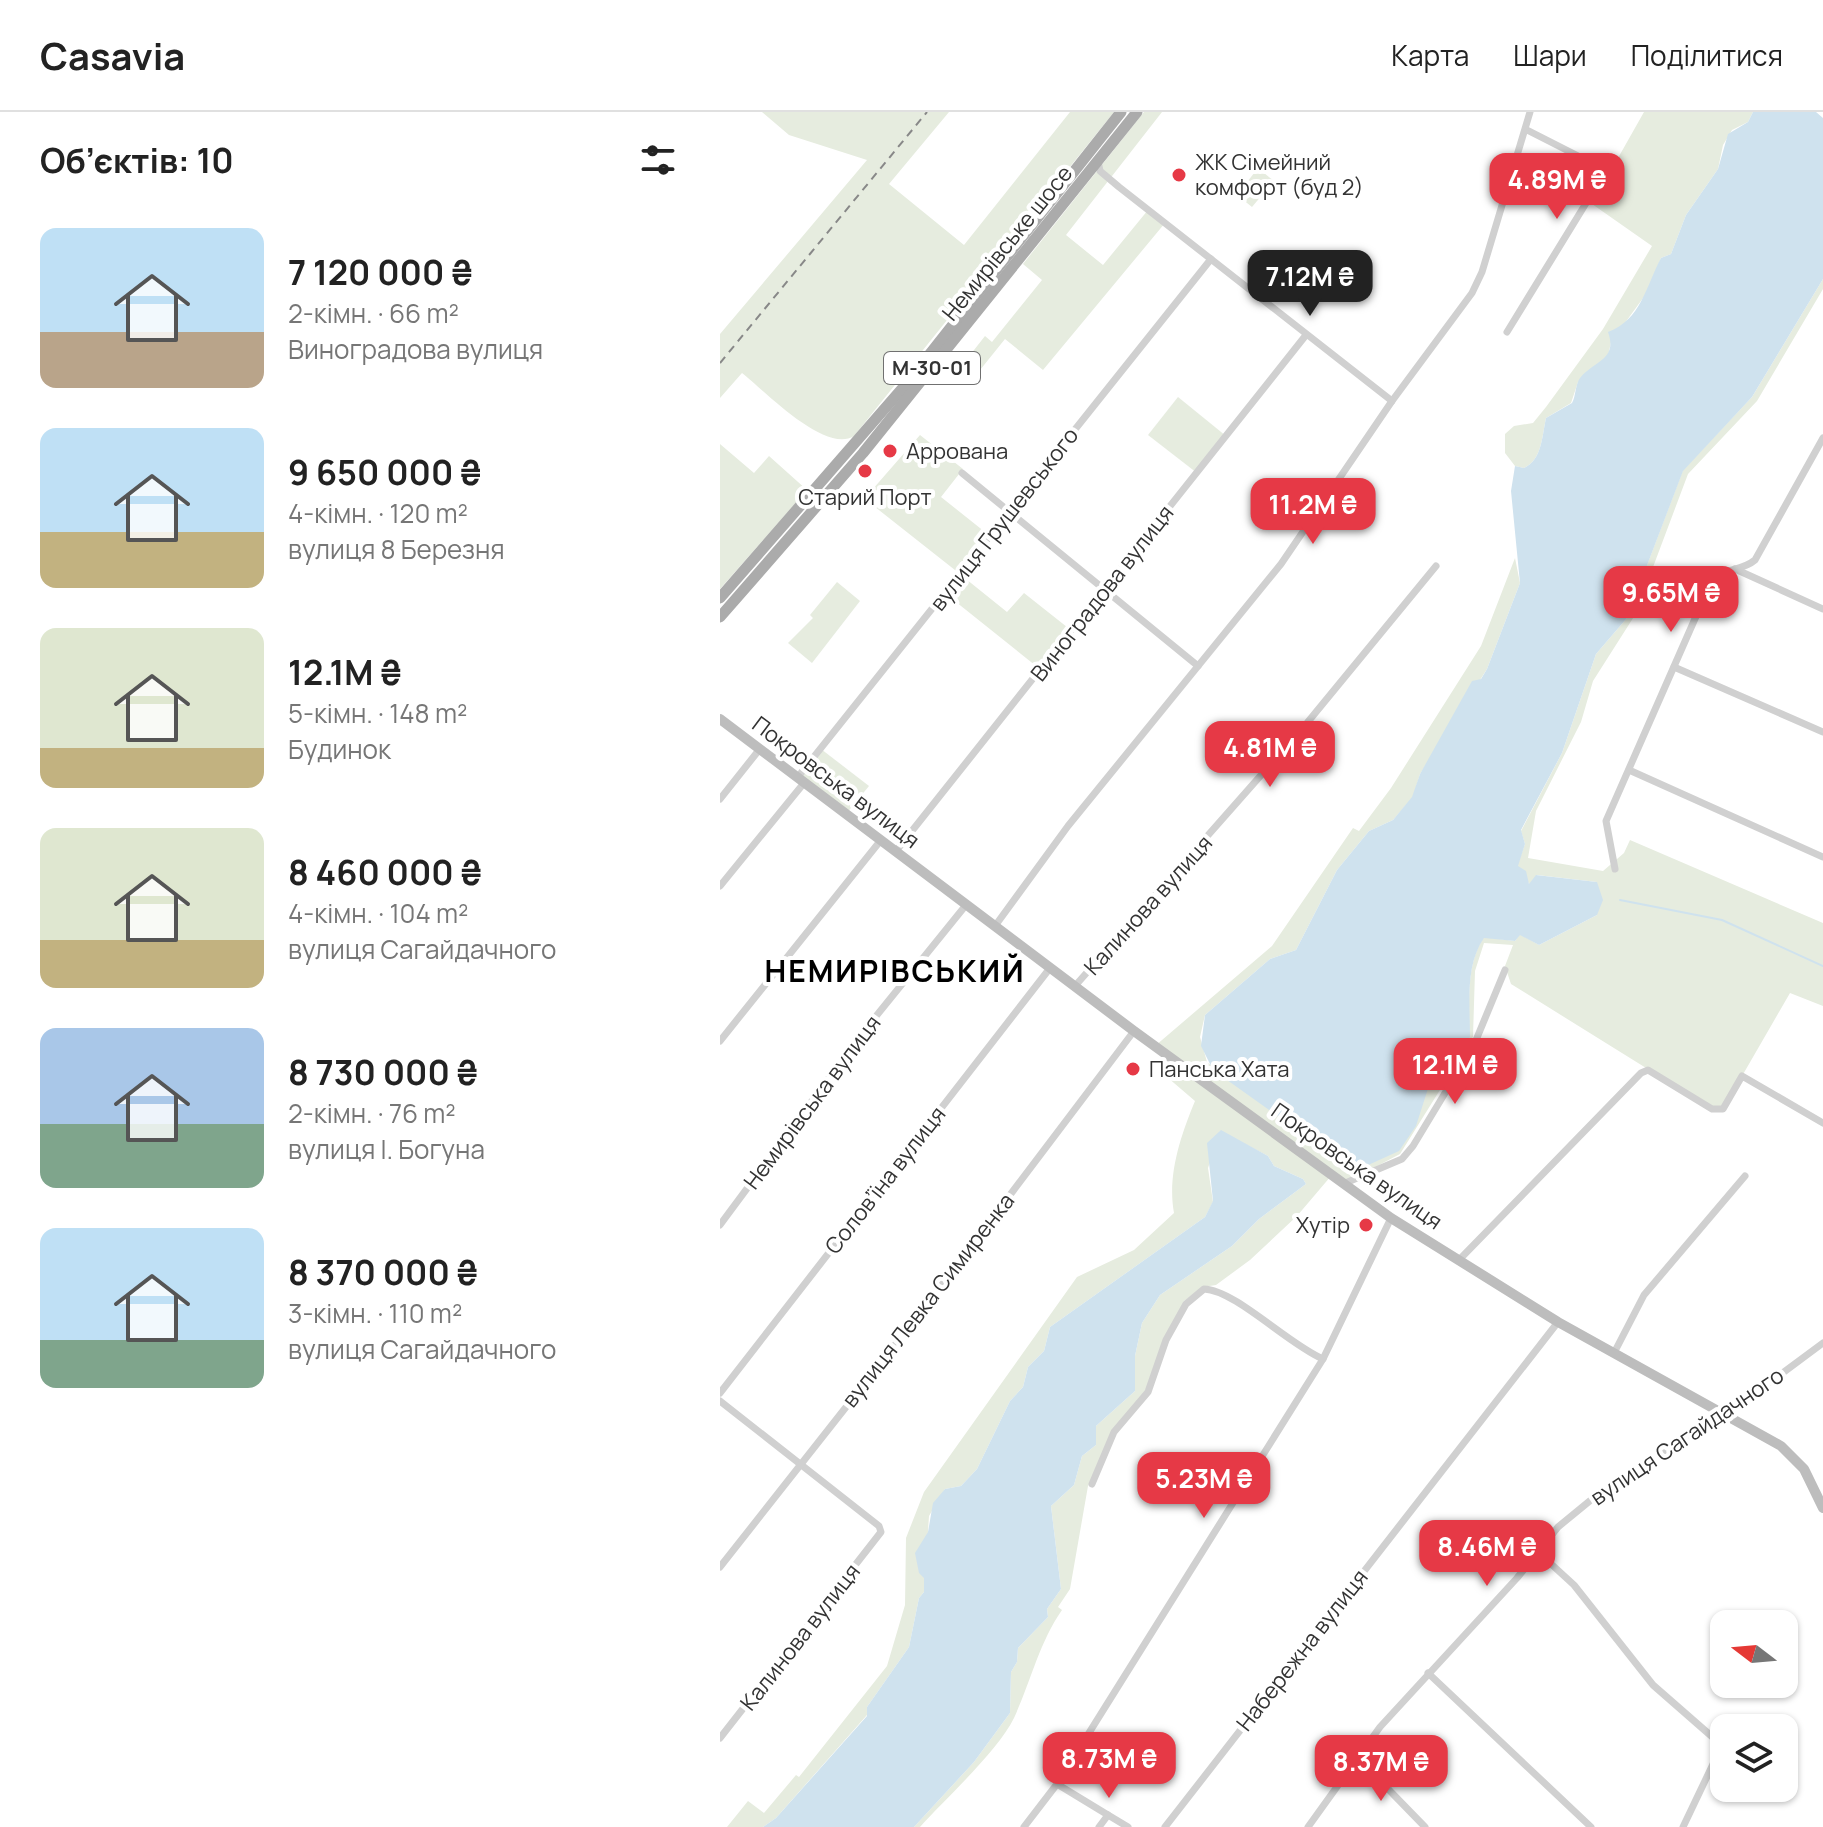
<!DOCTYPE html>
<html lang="uk">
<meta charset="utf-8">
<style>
body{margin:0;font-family:Manrope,sans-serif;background:#f2f2f2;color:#222;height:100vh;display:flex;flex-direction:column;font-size:30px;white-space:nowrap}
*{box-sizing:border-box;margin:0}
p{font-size:26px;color:#767676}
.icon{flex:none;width:44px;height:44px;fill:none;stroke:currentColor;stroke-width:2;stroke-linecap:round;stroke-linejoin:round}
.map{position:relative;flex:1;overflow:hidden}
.panel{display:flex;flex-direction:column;background:#fff;width:720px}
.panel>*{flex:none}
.needle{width:52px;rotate:286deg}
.controls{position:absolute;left:990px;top:1498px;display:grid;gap:16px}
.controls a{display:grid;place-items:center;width:88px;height:88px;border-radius:16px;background:#fff;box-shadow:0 2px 6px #0004;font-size:40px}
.price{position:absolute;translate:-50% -68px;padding:0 18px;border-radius:16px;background:#e63946;color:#fff;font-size:26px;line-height:52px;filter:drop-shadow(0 2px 4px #0008)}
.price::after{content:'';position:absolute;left:50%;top:48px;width:24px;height:18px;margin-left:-12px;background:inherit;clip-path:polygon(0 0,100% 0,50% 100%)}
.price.active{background:#222;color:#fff}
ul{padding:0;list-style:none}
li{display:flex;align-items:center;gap:24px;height:200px;padding:0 40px}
li span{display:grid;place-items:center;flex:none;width:224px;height:160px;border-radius:16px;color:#555}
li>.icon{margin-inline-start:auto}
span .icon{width:96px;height:96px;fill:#fffc;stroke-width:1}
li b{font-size:34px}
h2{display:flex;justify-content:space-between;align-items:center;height:96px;padding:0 40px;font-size:34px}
header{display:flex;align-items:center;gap:48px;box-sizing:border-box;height:112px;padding:0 40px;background:#fff;border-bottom:2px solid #e0e0e0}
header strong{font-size:38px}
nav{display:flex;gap:44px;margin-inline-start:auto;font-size:28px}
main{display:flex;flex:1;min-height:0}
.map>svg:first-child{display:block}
.green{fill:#e6ecdf}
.water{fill:#cfe2ee}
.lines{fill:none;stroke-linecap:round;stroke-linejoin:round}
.stream{stroke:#cfe2ee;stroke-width:2}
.street{stroke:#d0d0d0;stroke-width:7}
.secondary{stroke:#bdbdbd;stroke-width:10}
.primary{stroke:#ababab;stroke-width:11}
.rail{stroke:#888;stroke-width:2;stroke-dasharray:8 6;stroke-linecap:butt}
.poi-dot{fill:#e63946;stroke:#fff;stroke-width:3}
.labels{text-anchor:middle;stroke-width:8;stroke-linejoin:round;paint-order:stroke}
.shield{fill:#fff;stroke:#707070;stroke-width:2}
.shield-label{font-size:20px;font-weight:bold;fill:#333}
.poi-label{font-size:22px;fill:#333;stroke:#fff;text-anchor:start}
.street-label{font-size:22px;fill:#333;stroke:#fff}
.district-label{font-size:30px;font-weight:bold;letter-spacing:2px;fill:#000;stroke:#fff}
</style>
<header>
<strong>Casavia</strong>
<nav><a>Карта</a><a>Шари</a><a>Поділитися</a></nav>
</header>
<main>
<section class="panel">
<h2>Об’єктів: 10<svg class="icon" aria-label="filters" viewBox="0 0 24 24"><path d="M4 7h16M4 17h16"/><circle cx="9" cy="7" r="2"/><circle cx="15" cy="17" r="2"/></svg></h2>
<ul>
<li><span style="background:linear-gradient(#bfe0f5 65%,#b9a48a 0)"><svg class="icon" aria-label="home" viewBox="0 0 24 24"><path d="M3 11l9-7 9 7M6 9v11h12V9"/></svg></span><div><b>7 120 000 ₴</b><p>2-кімн. · 66 m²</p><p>Виноградова вулиця</p></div></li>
<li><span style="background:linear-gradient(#bfe0f5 65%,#c2b280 0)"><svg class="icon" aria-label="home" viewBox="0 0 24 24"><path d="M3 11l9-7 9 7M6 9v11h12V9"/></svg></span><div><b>9 650 000 ₴</b><p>4-кімн. · 120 m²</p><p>вулиця 8 Березня</p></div></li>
<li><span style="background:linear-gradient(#dfe7d0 75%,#c2b280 0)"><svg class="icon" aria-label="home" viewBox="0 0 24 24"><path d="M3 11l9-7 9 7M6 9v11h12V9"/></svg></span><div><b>12.1M ₴</b><p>5-кімн. · 148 m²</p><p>Будинок</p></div></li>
<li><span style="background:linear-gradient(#dfe7d0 70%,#c2b280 0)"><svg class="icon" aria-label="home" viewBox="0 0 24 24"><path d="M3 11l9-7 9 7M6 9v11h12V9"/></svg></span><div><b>8 460 000 ₴</b><p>4-кімн. · 104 m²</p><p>вулиця Сагайдачного</p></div></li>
<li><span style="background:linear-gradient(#a9c7e8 60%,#7fa58c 0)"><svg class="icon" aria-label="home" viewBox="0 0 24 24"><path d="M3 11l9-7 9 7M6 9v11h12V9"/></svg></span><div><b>8 730 000 ₴</b><p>2-кімн. · 76 m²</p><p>вулиця І. Богуна</p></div></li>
<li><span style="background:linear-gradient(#bfe0f5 70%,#7fa58c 0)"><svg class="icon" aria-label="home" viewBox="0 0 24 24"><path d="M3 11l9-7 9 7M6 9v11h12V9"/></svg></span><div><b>8 370 000 ₴</b><p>3-кімн. · 110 m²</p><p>вулиця Сагайдачного</p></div></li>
</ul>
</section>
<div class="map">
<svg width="1103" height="1715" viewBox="0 0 1103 1715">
<rect width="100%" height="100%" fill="#fff"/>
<g class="green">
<path d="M42,0H229L169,72L244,133L350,0H394L134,324C105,342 46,280 22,261L0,286V222L147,48L69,23Z"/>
<polygon points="424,0 442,0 346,123 383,153 428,98 445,111 323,258 285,227 256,263 243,252 265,224 272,230 322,168 303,152"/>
<path d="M924,0H1033L1028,10L1012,18L1003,33L998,57L966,103L951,142L941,146L926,182L891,230L888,244L858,270L851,291L826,306C822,324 822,348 804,356L795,354L785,341V322L794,314L813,311L826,295L883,217L932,134L872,92Z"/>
<polygon points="538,56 554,69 532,95 517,83"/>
<path d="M1103,167V177L1037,289L968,362L915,503L873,569L861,610L816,699L808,746L883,759L904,741L910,728L1103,811V894L1070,881L1003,997H992L791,872L785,854L793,833L764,831L755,859L753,925L680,1042L623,1072L611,1064L577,1104L530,1148L496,1173L483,1175L464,1189L425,1279L393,1318L368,1374L350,1477L338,1495L342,1498C319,1531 311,1569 294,1606C278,1639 226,1686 200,1715H194L254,1650L290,1601L291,1560L297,1550L298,1536L328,1505L327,1497L341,1477L331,1394L354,1373L362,1344L376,1333V1314L415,1279V1244L422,1211L440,1183L512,1134L539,1107L586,1072L583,1067L554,1054L548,1044L500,1019L488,1056L493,1090L485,1105L330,1215L324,1239L308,1255L303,1275L290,1289L257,1357L241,1374L225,1377L209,1404L204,1480L199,1486L189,1535L147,1595V1603L56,1706L43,1715H7L28,1689L44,1701L76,1663L79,1665L167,1554L185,1493L186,1426L204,1380L357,1165L414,1138L454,1101C447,1063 461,1023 475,989L447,965L453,947L435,934L552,834L633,716L639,719L671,676L761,534L795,446L800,471L767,557L700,662L693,685L673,708L649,719L617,758L576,838L550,847L485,903L480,925L487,950L635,1059L702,988L712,964L749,925C750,892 745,853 764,825L795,829L800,822L819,833L877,803V770L817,763L810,773L797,754L805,732L801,719L842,641L876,542L907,506L963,358L1032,285Z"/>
<polygon points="458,285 506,324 477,361 428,323"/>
<polygon points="200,323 243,357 221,385 270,424 241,463 287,500 304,481 352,519 321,558 226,482 240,462 150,391 152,378"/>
<polygon points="0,332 34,361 49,344 87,378 0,477"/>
<polygon points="117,470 140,489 92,551 68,531 93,506 90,503"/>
<polygon points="101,637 149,674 126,702 77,666"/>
</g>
<g class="water">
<path d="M1033,0H1096L1103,6V167L1032,285L963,359L907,506L876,542L842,641L801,718L805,732L798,754L806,759L809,772L816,763L877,770L883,788L877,803L819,833L800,823L795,829L764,826C745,853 750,892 750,925L712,964L696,1014L679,1039L635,1059L493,958L481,934L485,903L550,847L576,838L617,758L649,719L673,708L692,685L700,662L752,569L761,567L767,557L800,471L791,379L795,354L804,356C822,348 822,324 826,306L852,291C856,284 855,273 860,266C874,249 898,248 888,220C921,208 926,174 941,146L951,142L966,103L998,57L1008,22L1028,10Z"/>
<polygon points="501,1018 548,1044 554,1054 583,1067 586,1072 539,1107 512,1134 440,1183 422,1211 415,1244 415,1279 376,1314 376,1333 362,1344 354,1373 331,1394 341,1477 327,1497 328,1505 298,1536 297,1550 291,1560 290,1601 254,1650 194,1715 43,1715 56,1706 147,1604 147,1595 189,1535 199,1486 204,1480 204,1466 199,1461 195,1441 208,1420 213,1391 225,1377 241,1374 257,1357 290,1289 303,1275 308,1255 324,1239 330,1215 485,1105 493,1089 487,1031"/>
</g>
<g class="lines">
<polyline class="stream" points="900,788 1002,808 1103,854"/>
<g class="street">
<polyline points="378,49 380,59 399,75 672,289"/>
<polyline points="787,220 879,70 870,50 807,18"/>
<polyline points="242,361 478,554"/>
<polyline points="1015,457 1103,497"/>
<polyline points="954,555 1103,620"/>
<polyline points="909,658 1103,745"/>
<polyline points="77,666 491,147"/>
<polyline points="0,687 39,638"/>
<polyline points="176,739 586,223"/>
<path d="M895,757L886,709L992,468C1005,456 1022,459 1035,448L1103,326"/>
<polyline points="0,774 84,671"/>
<polyline points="275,814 348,714 561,452 672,289 752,181 762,160 810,0"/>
<polyline points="355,874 587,611 716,454"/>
<polyline points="0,929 161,728"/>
<polyline points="623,1072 682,1047 693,1034 754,933 785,858"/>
<polyline points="0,1113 140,924 246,793"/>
<polyline points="739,1148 921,961 928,958 992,997 1003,997 1022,964 1103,1011"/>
<polyline points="894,1241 924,1183 1025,1064"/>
<polyline points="0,1281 330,856"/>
<polyline points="0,1289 159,1414 161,1420 0,1626"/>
<path d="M372,1372L394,1320L428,1280L446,1228L466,1192L484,1177C515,1178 569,1233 603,1247"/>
<polyline points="818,1440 854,1473 933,1573 997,1629 994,1650 963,1715"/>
<polyline points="0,1455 212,1186 414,919"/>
<polyline points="708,1561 871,1715"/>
<polyline points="638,1646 705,1715"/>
<polyline points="337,1672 388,1703"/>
<polyline points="304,1715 337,1672 603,1247 671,1106"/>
<polyline points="379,1715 388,1703 408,1715"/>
<polyline points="445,1715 838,1210"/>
<polyline points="588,1715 660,1615 797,1466 838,1415 877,1383 1007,1302 1103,1231"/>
</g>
<polyline class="secondary" points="0,607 414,919 671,1106 838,1210 1061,1334 1084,1357 1103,1396"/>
<g class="primary">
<polyline points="0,486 187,271 401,0"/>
<polyline points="0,505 143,341 417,0"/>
</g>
<polyline class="rail" points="0,251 207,0"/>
</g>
<g class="poi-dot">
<circle cx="459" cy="63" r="8"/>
<circle cx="170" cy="339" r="8"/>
<circle cx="145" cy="359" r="8"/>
<circle cx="413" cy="957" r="8"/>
<circle cx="646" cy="1113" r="8"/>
</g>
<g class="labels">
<rect class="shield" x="164" y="240" width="96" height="32" rx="6"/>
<g class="shield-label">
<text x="212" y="263">М-30-01</text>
</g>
<g class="poi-label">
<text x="475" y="58">ЖК Сімейний<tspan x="475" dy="25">комфорт (буд 2)</tspan></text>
<text x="186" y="347">Аррована</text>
<text x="145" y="393" text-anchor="middle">Старий Порт</text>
<text x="429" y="965">Панська Хата</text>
<text x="630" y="1121" text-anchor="end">Хутір</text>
</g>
<g class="street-label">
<text transform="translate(287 131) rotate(-51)" y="8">Немирівське шосе</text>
<text transform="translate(284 407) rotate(-52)" y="8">вулиця Грушевського</text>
<text transform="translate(382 481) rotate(-52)" y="8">Виноградова вулиця</text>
<text transform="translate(116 670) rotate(37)" y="8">Покровська вулиця</text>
<text transform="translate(428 793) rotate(-48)" y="8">Калинова вулиця</text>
<text transform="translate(92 990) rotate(-53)" y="8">Немирівська вулиця</text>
<text transform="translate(637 1054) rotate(35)" y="8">Покровська вулиця</text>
<text transform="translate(165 1068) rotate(-52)" y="8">Соловʼїна вулиця</text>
<text transform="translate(208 1188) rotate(-52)" y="8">вулиця Левка Симиренка</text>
<text transform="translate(967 1324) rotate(-34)" y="8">вулиця Сагайдачного</text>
<text transform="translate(80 1525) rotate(-52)" y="8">Калинова вулиця</text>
<text transform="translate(582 1538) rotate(-52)" y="8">Набережна вулиця</text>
</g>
<g class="district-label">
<text x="175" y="870">НЕМИРІВСЬКИЙ</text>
</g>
</g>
</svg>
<div class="controls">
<a><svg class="needle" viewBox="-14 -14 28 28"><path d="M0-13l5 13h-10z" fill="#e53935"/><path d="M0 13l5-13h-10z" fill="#767676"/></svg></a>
<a><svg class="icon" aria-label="layers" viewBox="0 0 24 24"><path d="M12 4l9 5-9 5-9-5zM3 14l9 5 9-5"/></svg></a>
</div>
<b class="price" style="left:837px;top:109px">4.89M ₴</b>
<b class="price active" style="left:590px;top:206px">7.12M ₴</b>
<b class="price" style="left:593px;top:434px">11.2M ₴</b>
<b class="price" style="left:951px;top:522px">9.65M ₴</b>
<b class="price" style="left:550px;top:677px">4.81M ₴</b>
<b class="price" style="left:735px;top:994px">12.1M ₴</b>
<b class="price" style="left:484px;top:1408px">5.23M ₴</b>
<b class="price" style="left:767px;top:1476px">8.46M ₴</b>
<b class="price" style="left:389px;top:1688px">8.73M ₴</b>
<b class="price" style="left:661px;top:1691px">8.37M ₴</b>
</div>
</main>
